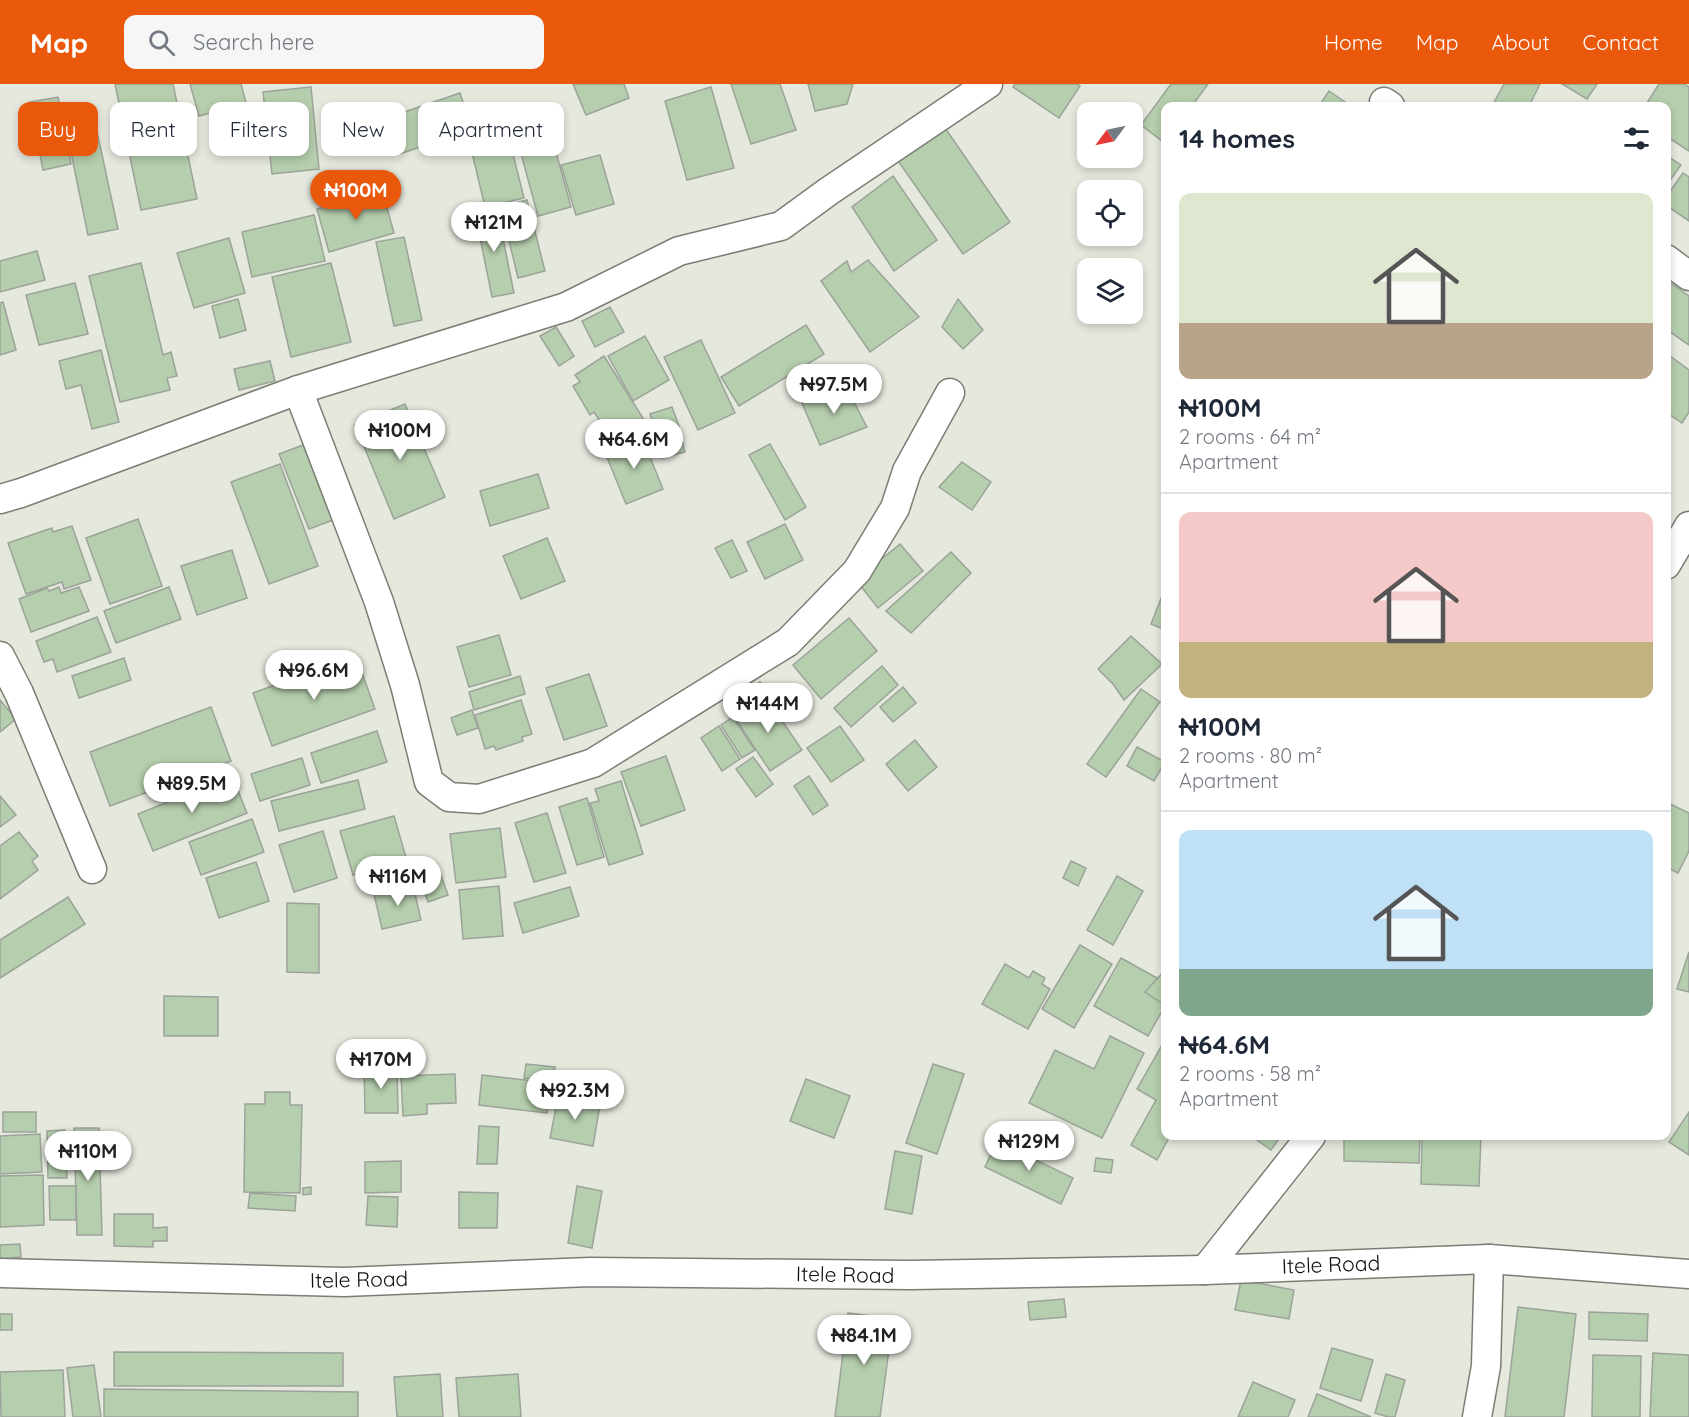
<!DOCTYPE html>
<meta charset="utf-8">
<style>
body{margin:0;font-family:Quicksand,sans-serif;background:#f6f6f7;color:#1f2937;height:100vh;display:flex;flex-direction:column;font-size:22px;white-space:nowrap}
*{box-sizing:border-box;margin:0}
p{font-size:20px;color:#747a83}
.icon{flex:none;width:33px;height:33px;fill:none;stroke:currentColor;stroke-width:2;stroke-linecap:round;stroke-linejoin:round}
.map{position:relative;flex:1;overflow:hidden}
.side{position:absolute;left:1161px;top:18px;width:510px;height:1038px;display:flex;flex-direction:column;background:#fff;border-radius:12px;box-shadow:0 3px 9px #0003}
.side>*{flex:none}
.top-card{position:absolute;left:18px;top:18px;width:570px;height:54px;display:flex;gap:12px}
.needle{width:39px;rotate:237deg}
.controls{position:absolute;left:1077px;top:18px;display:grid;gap:12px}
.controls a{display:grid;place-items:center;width:66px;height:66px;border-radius:12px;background:#fff;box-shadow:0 3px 9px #0003;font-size:30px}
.price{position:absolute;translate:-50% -51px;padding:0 14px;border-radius:21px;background:#fff;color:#222;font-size:20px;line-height:39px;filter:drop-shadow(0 2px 3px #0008)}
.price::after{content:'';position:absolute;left:50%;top:36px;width:18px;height:14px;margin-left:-9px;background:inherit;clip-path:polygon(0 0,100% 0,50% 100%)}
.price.active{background:#ea580c;color:#fff}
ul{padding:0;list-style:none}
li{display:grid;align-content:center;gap:12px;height:318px;padding:0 18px}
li+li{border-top:2px solid #e0e1e3}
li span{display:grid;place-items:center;height:186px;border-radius:12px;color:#555}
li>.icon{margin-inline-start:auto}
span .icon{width:108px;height:108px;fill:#fffc;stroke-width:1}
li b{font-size:26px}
h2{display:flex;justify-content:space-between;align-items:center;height:72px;padding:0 18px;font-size:26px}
.tag{padding:0 21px;border-radius:12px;background:#fff;box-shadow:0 3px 9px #0003;font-size:21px;line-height:54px}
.tag.active{background:#ea580c;color:#fff}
header{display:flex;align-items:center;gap:36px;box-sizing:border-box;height:84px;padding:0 30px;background:#ea580c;color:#fff}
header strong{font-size:28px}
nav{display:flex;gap:33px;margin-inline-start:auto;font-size:21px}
.search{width:420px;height:54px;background:#f6f6f7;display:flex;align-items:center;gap:15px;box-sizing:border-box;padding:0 21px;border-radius:12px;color:#747a83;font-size:22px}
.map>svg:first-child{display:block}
.building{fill:#b5cead;stroke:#9ca39a;stroke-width:1.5}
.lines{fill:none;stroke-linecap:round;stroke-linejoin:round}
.minor-casing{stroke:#7b7e74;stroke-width:31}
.minor{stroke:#fff;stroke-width:28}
.labels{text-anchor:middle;stroke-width:4.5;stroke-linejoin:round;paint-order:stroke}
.street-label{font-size:21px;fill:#0f0f0c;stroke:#fff}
</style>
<header>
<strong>Map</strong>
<div class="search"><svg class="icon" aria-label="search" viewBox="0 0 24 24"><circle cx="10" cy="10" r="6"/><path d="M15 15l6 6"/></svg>Search here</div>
<nav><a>Home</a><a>Map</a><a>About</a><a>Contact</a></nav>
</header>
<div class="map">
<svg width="1689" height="1333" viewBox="0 0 1689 1333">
<rect width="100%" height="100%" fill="#e5e8dd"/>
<g class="building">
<polygon points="115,0 173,0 197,115 141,126"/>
<polygon points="190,0 241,0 246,19 199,32"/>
<polygon points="573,0 624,0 629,14 586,31"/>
<polygon points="731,0 780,0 796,46 751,60"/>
<polygon points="808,0 853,0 847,20 815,27"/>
<polygon points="1015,0 1077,0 1080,2 1059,34 1013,3"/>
<polygon points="1171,0 1208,0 1192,22 1166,22 1166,60 1141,41"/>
<polygon points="1504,0 1540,0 1529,22 1492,22"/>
<polygon points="1562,0 1597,0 1587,15"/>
<polygon points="1659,0 1684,0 1689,3 1689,67 1666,52 1666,22 1645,22"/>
<polygon points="311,3 319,85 272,90 263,8"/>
<polygon points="711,3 734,84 687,96 665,17"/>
<polygon points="1329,7 1351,22 1319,22"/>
<polygon points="460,9 472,45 397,71 384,35"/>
<polygon points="58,13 71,80 43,86 30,18"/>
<polygon points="547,35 571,123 538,132 514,44"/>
<polygon points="943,41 1010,138 963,170 896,74"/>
<polygon points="96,43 118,145 88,151 67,49"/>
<polygon points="507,46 524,114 485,123 469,56"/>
<polygon points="600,71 614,120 576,131 561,81"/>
<polygon points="1666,71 1681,81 1666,102"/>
<polygon points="1683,89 1689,93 1689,137 1666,121 1666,113"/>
<polygon points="893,92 937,156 894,187 852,123"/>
<polygon points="382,106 394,149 329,168 317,125"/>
<polygon points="527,116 545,187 518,194 501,123"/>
<polygon points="497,125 514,209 492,213 475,129"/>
<polygon points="314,131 325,177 252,193 242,148"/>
<polygon points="404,153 422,236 394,242 376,158"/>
<polygon points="229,154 245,209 194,224 177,169"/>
<polygon points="37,167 45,196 0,208 0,177"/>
<polygon points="868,176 919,233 870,268 821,197 847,177 851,188"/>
<polygon points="141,179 163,271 171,268 177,292 167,294 170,306 120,318 89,192"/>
<polygon points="331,179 351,258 291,273 272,193"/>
<polygon points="1666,196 1689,212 1689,261 1666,245"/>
<polygon points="75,199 88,250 39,261 26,211"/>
<polygon points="238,215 246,246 220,254 212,222"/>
<polygon points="958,215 983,246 963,265 942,243"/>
<polygon points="3,218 16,266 0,271 0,219"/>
<polygon points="610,223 624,248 595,263 582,237"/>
<polygon points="806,241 824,270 739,322 721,293"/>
<polygon points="556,243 574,272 559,282 540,252"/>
<polygon points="645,252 669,296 633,317 608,272"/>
<polygon points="701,256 735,329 698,346 664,273"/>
<polygon points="101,266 119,338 92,345 81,301 66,305 59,277"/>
<polygon points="1666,269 1689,286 1689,328 1682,339 1666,328"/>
<polygon points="604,272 646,339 620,355 618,352 612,356 594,328 590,331 573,302 580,298 575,291"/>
<polygon points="270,277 275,297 239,306 234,285"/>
<polygon points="844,299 867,343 820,361 802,319"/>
<polygon points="405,320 445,413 394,435 355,341"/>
<polygon points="672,323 679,342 657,349 650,330"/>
<polygon points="679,344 685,368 662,374 656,350"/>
<polygon points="641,351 663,405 626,420 604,366"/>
<polygon points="770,360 806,423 785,436 749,371"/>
<polygon points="303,361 333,436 309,445 279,370"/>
<polygon points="962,378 991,398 972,426 939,403"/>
<polygon points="280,380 318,482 269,500 231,398"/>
<polygon points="538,390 549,424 490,442 480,407"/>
<polygon points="138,435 162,502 110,520 86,454"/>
<polygon points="785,440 803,476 765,495 747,458"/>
<polygon points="72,442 91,496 64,505 62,498 26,510 8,459 52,444 53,448"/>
<polygon points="547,454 565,497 521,515 503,472"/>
<polygon points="732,456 747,487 731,494 715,464"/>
<polygon points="900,460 923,487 878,524 856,496"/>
<polygon points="232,466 247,514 197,531 181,482"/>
<polygon points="951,468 971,489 911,549 886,527"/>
<polygon points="59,503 61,509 79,503 89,527 31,548 19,515 47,504 49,507"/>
<polygon points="169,503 181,535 116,559 104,527"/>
<polygon points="1162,512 1166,514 1166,546 1151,540"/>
<polygon points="97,533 111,568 57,588 53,575 44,578 36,557"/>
<polygon points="849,534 877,567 821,615 793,581"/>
<polygon points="499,551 511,591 469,603 457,563"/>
<polygon points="1131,552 1162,580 1124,616 1113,600 1098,585"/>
<polygon points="356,572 375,625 272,662 253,609"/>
<polygon points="124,574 131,596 79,614 72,592"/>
<polygon points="882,582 898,601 851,643 834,624"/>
<polygon points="589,590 607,642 564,656 546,604"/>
<polygon points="520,592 525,610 474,626 469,608"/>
<polygon points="760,598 768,610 755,618 747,607"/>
<polygon points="903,603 916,619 893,638 880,623"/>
<polygon points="1141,605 1160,618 1106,693 1087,680"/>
<polygon points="766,613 802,666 770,687 735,634"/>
<polygon points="0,616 16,635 0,648"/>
<polygon points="521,616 532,650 522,653 523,657 496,666 494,662 485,665 475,631"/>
<polygon points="211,623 231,677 110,722 90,668"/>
<polygon points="472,626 478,644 457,651 451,634"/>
<polygon points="733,633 755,666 742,674 721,641"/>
<polygon points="719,642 740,675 722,687 701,654"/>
<polygon points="840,642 864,676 831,698 807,664"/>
<polygon points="377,647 387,678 321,699 311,669"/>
<polygon points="915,656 937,683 908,707 886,680"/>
<polygon points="1137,663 1165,678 1154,697 1127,682"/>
<polygon points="666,672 685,726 641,742 621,688"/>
<polygon points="753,673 773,700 756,713 736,685"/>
<polygon points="302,674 310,701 260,717 251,690"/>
<polygon points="232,692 247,729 153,767 138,730"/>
<polygon points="809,692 828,721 813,731 794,702"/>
<polygon points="358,696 365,725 279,747 271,717"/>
<polygon points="621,697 643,770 609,781 590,719 599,717 595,705"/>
<polygon points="0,712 16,731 0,743"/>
<polygon points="587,714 604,773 577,781 559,723"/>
<polygon points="1666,718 1689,729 1689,767 1678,789 1666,783"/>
<polygon points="547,729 566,789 534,798 515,739"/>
<polygon points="394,732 407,777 353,791 340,747"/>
<polygon points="252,735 264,768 201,791 189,758"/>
<polygon points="500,744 506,793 456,799 450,750"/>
<polygon points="323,747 337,794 294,808 279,761"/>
<polygon points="19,748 38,772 32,777 38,786 0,815 0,762"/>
<polygon points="1071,777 1086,784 1078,802 1063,794"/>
<polygon points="256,778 269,817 219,834 206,794"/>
<polygon points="437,780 448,811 428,818 417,787"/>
<polygon points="1117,792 1143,807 1113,861 1087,846"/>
<polygon points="413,801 421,836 382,845 374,810"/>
<polygon points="499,802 503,852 463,855 459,806"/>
<polygon points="570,803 579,832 523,849 514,819"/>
<polygon points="68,813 85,840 0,894 0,856"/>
<polygon points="287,819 319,820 319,889 287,888"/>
<polygon points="1080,861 1112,880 1074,944 1042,925"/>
<polygon points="1689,868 1689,908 1677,905"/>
<polygon points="1121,874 1166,899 1166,920 1148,952 1094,922"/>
<polygon points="1005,880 1029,894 1033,887 1045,894 1042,900 1050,905 1028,945 982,920"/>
<polygon points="1166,885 1166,922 1145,908"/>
<polygon points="164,912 218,913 218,952 164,952"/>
<polygon points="1110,952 1144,969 1102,1054 1029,1019 1055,966 1094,985"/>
<polygon points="1166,954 1166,1052 1170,1052 1157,1076 1131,1061 1156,1016 1137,1005"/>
<polygon points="526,980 555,983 553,998 524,994"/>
<polygon points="933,980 964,990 937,1070 906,1059"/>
<polygon points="364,983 397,983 398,1029 365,1029"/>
<polygon points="455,990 456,1019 427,1020 427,1030 403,1032 401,992"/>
<polygon points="482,991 550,999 547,1029 479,1021"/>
<polygon points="806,995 850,1012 834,1054 790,1037"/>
<polygon points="265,1008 290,1008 290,1021 302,1021 300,1109 244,1108 245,1020 265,1020"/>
<polygon points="558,1013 600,1020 593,1062 550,1054"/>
<rect x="3" y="1028" width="33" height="20"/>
<polygon points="1689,1028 1689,1071 1669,1058"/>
<polygon points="479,1042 499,1043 497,1080 477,1080"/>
<polygon points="74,1044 99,1044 102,1151 77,1151"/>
<polygon points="65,1046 67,1094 48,1094 47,1047"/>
<polygon points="40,1050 42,1088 0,1090 0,1052"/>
<polygon points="1251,1052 1281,1052 1271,1066"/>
<polygon points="1344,1052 1420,1052 1419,1079 1344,1077"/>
<polygon points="1422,1052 1481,1052 1479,1102 1421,1100"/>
<polygon points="997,1057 1073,1094 1061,1120 985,1083"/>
<polygon points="895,1067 922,1072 912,1130 885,1125"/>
<polygon points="1096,1074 1113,1076 1111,1089 1094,1087"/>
<polygon points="401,1077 401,1108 365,1109 365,1078"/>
<polygon points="43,1091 44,1141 0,1143 0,1092"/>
<polygon points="49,1102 76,1102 76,1136 50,1136"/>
<polygon points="577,1102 602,1107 592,1164 568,1159"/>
<polygon points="311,1103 311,1110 303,1111 303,1104"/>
<polygon points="459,1108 498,1109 497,1144 459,1144"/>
<polygon points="250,1109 296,1112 295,1127 248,1124"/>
<polygon points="368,1112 398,1113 397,1143 366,1141"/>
<polygon points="114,1130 153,1130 153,1144 167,1143 167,1157 153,1157 153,1163 114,1162"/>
<polygon points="20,1160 21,1173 0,1175 0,1161"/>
<polygon points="1241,1196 1294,1206 1289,1235 1235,1226"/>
<polygon points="1064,1215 1066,1233 1030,1236 1028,1218"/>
<polygon points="1518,1223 1576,1230 1564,1333 1505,1333"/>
<polygon points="1589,1228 1648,1230 1647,1257 1589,1255"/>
<polygon points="848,1229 893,1235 880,1333 835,1333"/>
<rect x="0" y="1230" width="12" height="16"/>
<polygon points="1332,1264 1373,1276 1361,1317 1320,1304"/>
<polygon points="114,1268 343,1269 343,1302 114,1302"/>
<polygon points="1653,1269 1689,1271 1689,1333 1650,1333"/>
<polygon points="1593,1271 1641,1272 1640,1333 1592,1333"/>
<polygon points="94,1281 101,1333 73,1333 67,1284"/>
<polygon points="63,1286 65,1333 1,1333 0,1288"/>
<polygon points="440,1290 443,1333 397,1333 394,1293"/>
<polygon points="518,1290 521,1333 459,1333 456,1294"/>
<polygon points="1386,1290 1405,1296 1395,1333 1388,1333 1375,1329"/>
<polygon points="1253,1298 1295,1316 1288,1333 1238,1333"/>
<polygon points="104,1305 358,1308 358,1333 104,1333"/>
<polygon points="1317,1310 1371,1333 1308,1333"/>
</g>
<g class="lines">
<defs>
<g id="minor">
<polyline points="1384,18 1390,22"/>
<polyline points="1666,175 1689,192"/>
<polyline points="298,306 379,518 405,601 429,698 449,713 479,715 593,679 788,558 857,487 895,424 907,387 950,309"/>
<polyline points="0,415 21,409 298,306 566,223 679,167 781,142 829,107 988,0"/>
<polyline points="1666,481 1689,442"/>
<polyline points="0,572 19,609 92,785"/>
<polyline points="1205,1186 1311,1052"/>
<polyline points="0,1189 344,1198 590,1188 910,1191 1205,1186 1489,1175 1689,1190"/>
<polyline points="1477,1333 1486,1282 1489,1175"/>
</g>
</defs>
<use href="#minor" class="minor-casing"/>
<use href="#minor" class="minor"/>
</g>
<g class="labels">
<g class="street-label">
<text transform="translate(1331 1181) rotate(-2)" y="7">Itele Road</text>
<text transform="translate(845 1191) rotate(1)" y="7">Itele Road</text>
<text transform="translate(359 1196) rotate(-1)" y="7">Itele Road</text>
</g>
</g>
</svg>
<div class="controls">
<a><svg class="needle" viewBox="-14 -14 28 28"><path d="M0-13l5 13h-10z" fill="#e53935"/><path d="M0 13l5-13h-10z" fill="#747a83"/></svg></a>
<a><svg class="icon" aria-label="locate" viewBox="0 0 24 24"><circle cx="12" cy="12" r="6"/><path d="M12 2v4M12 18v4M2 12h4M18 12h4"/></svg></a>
<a><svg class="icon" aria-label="layers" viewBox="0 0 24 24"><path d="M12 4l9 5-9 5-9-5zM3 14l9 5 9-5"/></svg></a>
</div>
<b class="price active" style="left:356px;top:137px">₦100M</b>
<b class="price" style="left:494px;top:169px">₦121M</b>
<b class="price" style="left:834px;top:331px">₦97.5M</b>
<b class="price" style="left:400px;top:377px">₦100M</b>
<b class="price" style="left:634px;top:386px">₦64.6M</b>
<b class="price" style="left:314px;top:617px">₦96.6M</b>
<b class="price" style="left:768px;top:650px">₦144M</b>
<b class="price" style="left:192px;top:730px">₦89.5M</b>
<b class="price" style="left:398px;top:823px">₦116M</b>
<b class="price" style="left:381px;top:1006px">₦170M</b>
<b class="price" style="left:575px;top:1037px">₦92.3M</b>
<b class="price" style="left:1029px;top:1088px">₦129M</b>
<b class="price" style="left:88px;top:1098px">₦110M</b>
<b class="price" style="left:864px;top:1282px">₦84.1M</b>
<div class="top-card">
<a class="tag active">Buy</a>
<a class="tag">Rent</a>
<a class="tag">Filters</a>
<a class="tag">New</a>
<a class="tag">Apartment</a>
</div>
<section class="side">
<h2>14 homes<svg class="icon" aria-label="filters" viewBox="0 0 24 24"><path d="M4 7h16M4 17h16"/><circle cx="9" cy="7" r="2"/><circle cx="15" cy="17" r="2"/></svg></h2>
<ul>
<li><span style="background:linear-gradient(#dfe7d0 70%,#b9a48a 0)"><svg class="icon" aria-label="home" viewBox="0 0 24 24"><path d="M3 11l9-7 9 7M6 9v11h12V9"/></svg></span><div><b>₦100M</b><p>2 rooms · 64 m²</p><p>Apartment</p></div></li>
<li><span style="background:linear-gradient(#f6c9c9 70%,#c2b280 0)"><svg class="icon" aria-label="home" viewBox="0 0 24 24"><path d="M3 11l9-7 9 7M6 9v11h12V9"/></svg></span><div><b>₦100M</b><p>2 rooms · 80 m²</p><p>Apartment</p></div></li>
<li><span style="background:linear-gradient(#bfe0f5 75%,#7fa58c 0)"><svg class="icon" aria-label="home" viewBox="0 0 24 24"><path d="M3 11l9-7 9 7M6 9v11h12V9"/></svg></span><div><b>₦64.6M</b><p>2 rooms · 58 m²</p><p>Apartment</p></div></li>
</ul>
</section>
</div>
